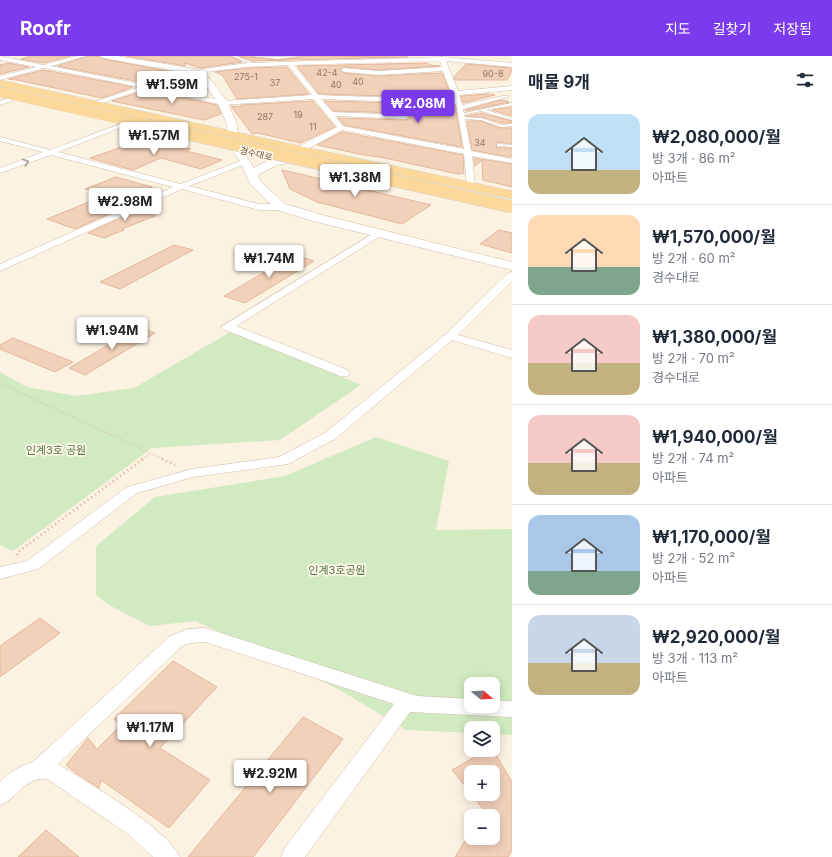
<!DOCTYPE html>
<html lang="ko">
<meta charset="utf-8">
<style>
body{margin:0;font-family:Inter,"Noto Sans KR",sans-serif;background:#f2f2f3;color:#1f2937;height:100vh;display:flex;flex-direction:column;font-size:15px;white-space:nowrap}
*{box-sizing:border-box;margin:0}
p{font-size:13px;color:#747a83}
.icon{flex:none;width:22px;height:22px;fill:none;stroke:currentColor;stroke-width:2;stroke-linecap:round;stroke-linejoin:round}
.map{position:relative;flex:1;overflow:hidden}
.panel{display:flex;flex-direction:column;background:#fff;width:320px}
.panel>*{flex:none}
.needle{width:26px;rotate:108deg}
.buttons{position:absolute;left:464px;top:621px;display:grid;gap:8px}
.buttons a{display:grid;place-items:center;width:36px;height:36px;border-radius:8px;background:#fff;box-shadow:0 2px 10px #0003;font-size:20px}
.price{position:absolute;translate:-50% -34px;padding:0 9px;border-radius:4px;background:#fff;color:#222;font-size:13px;line-height:26px;filter:drop-shadow(0 1px 2px #0008)}
.price::after{content:'';position:absolute;left:50%;top:24px;width:12px;height:9px;margin-left:-6px;background:inherit;clip-path:polygon(0 0,100% 0,50% 100%)}
.price.on{background:#7c3aed;color:#fff}
ul{padding:0;list-style:none}
li{display:flex;align-items:center;gap:12px;height:100px;padding:0 16px}
li+li{border-top:1px solid #e0e1e3}
li span{display:grid;place-items:center;flex:none;width:112px;height:80px;border-radius:12px;color:#555}
li>.icon{margin-inline-start:auto}
span .icon{width:48px;height:48px;fill:#fffc;stroke-width:1}
li b{font-size:17px}
h2{display:flex;justify-content:space-between;align-items:center;height:48px;padding:0 16px;font-size:17px}
header{display:flex;align-items:center;gap:24px;box-sizing:border-box;height:56px;padding:0 20px;background:#7c3aed;color:#fff}
header strong{font-size:19px}
nav{display:flex;gap:22px;margin-inline-start:auto;font-size:14px}
main{display:flex;flex:1;min-height:0}
.map>svg:first-child{display:block}
.green{fill:#d1eac1;fill-rule:evenodd}
.building{fill:#f2d1ba;stroke:#e5b79a}
.lines{fill:none;stroke-linecap:round;stroke-linejoin:round}
.lane-casing{stroke:#d0bcac;stroke-width:1}
.street-casing{stroke:#d0bcac;stroke-width:1}
.secondary-casing{stroke:#d3bca9;stroke-width:1}
.primary-casing{stroke:#d8d0cc;stroke-width:1}
.path-far1{stroke:#d7b49d;stroke-width:2;stroke-dasharray:0.5 2;stroke-linecap:butt}
.path{stroke:#d7b49d;stroke-width:3;stroke-dasharray:1 3.5;stroke-linecap:butt}
.lane{fill:#fff;fill-rule:evenodd}
.street{fill:#fff;fill-rule:evenodd}
.secondary{fill:#fff;fill-rule:evenodd}
.primary{fill:#fcd89a;fill-rule:evenodd}
.primary-bridge-far1-casing{stroke:#d8d0cc;stroke-width:10;stroke-linecap:butt}
.primary-bridge-casing{stroke:#d8d0cc;stroke-width:13;stroke-linecap:butt}
.primary-bridge-far1{stroke:#fcd89a;stroke-width:10}
.primary-bridge{stroke:#fcd89a;stroke-width:12}
.oneway{stroke:#ac9b91}
.labels{text-anchor:middle;stroke-width:3.5;stroke-linejoin:round;paint-order:stroke}
.number-label{font-size:9px;fill:#947664}
.far-street-label{font-size:9px;fill:#745848;stroke:#fff6e8}
.park-label{font-size:11px;fill:#517a41;stroke:#fff6e8}
</style>
<header>
<strong>Roofr</strong>
<nav><a>지도</a><a>길찾기</a><a>저장됨</a></nav>
</header>
<main>
<div class="map">
<svg width="512" height="801" viewBox="0 0 512 801">
<rect width="100%" height="100%" fill="#fcf2e2"/>
<g class="green">
<polygon points="232,275 361,329 280,384 152,392 13,495 0,489 0,316 27,331 76,340 134,332"/>
<path d="M376,381L449,405L436,474L512,473V679L493,678V672H471V677L406,674L340,634L196,565L150,570L107,548L96,539V490L155,441L285,420ZM471,628H493V650H471Z"/>
</g>
<g class="building">
<polygon points="31,0 71,0 43,7 21,3"/>
<polygon points="87,0 98,0 103,3 178,17 146,27 57,10"/>
<polygon points="126,0 231,0 242,6 200,12 185,7 186,10"/>
<polygon points="239,0 278,4 302,1 303,0 408,1 252,5"/>
<polygon points="8,7 29,11 0,18 0,9"/>
<polygon points="427,7 430,9 440,10 379,14 344,11 340,14 344,17 379,20 442,17 452,42 319,38 297,10"/>
<polygon points="466,8 511,12 512,14 507,24 455,24 454,21"/>
<polygon points="287,11 309,38 237,43 222,19 215,16 247,12"/>
<polygon points="44,14 133,31 102,42 17,24 8,23"/>
<polygon points="190,20 196,38 160,30"/>
<polygon points="147,34 217,49 221,58 204,64 112,45"/>
<polygon points="489,38 495,39 463,47 461,40"/>
<polygon points="501,44 509,46 465,55 465,54"/>
<polygon points="313,45 335,71 300,87 258,77 252,78 231,50 242,51 241,49"/>
<polygon points="324,45 402,47 402,57 333,55"/>
<polygon points="410,48 455,49 462,91 344,69 338,62 406,64 410,61"/>
<polygon points="512,51 512,60 492,54"/>
<polygon points="481,57 512,65 512,67 501,67 482,61 466,60"/>
<polygon points="467,65 481,65 500,72 512,72 512,88 497,86 496,88 497,92 512,92 512,100 510,101 472,94"/>
<polygon points="342,76 463,99 464,117 458,118 380,101 364,99 317,89"/>
<polygon points="160,86 191,93 186,95 222,104 201,113 161,102 133,114 90,102 133,87 147,90"/>
<polygon points="474,102 512,108 512,131 483,124 482,104 475,110"/>
<polygon points="282,114 300,118 431,149 402,168 317,146 290,133"/>
<polygon points="116,121 152,131 153,138 75,173 47,163 106,139 85,133"/>
<polygon points="154,147 155,160 122,173 124,174 104,182 88,177"/>
<polygon points="499,174 512,177 512,197 480,188"/>
<polygon points="174,189 193,194 120,233 100,226"/>
<polygon points="294,199 314,205 245,247 224,240"/>
<polygon points="139,271 155,277 85,319 69,312"/>
<polygon points="13,282 73,306 55,316 0,293 0,289"/>
<polygon points="40,562 60,577 0,621 0,590"/>
<polygon points="173,605 217,631 160,692 210,724 169,772 101,724 99,732 76,717 66,709 88,682 97,693 122,668 114,663"/>
<polygon points="303,661 343,683 253,801 188,801"/>
<polygon points="487,694 493,694 512,726 512,794 508,801 455,801 471,775 471,782 493,782 493,760 480,760 484,754 471,738 493,738 493,716 471,716 471,737 452,714"/>
<polygon points="46,774 79,801 18,801"/>
</g>
<g class="lines">
<defs>
<g id="lane">
<polygon points="232,0 235,0 257,9 255,10"/>
<polygon points="250,0 278,1 302,0 278,3"/>
<polygon points="512,47 512,49 486,54 512,62 512,64 481,55 462,59 460,58"/>
<polygon points="462,61 481,62 501,69 512,68 512,70 501,71 481,64 461,63"/>
<polygon points="497,88 512,89 512,91 498,90 497,90"/>
</g>
<g id="street">
<path d="M0,0L43,9L77,0H86L51,10L146,29L188,15L190,16V18L154,30L223,45L312,39L288,9L247,11L197,17L195,16V14L247,7L443,1L512,7V11L446,5L458,35L512,30V34L459,39L462,49L508,39V41L463,53L471,95L512,103V107L472,100L475,130L471,132L467,130L464,98L342,74L302,96H296V92L337,71L314,43L223,49L147,32L93,50L91,49V47L139,31L44,12L0,24V20L36,11L0,4ZM440,5L442,11L379,15L344,12L341,14L344,16L379,19L443,15L454,44L318,39L294,9ZM321,43L403,46V59L332,56ZM409,46L456,48L464,93L343,70L335,60L406,63L409,61Z"/>
<polygon points="13,41 16,43 15,44 0,49 0,45"/>
<polygon points="126,66 129,68 128,69 58,96 181,128 245,103 248,103 248,107 189,130 259,148 281,148 285,151 281,154 259,154 182,133 0,215 0,208 173,131 51,99 0,117 0,112 43,96 0,85 0,81 50,94"/>
<polygon points="379,174 382,175 384,177 382,179 236,270 348,314 350,317 348,320 340,320 223,273 221,271"/>
<polygon points="512,216 512,225 458,279 512,294 512,302 452,284 335,383 288,408 193,421 137,437 38,513 0,523 0,511 27,505 127,431 192,413 279,401 325,377 446,278 508,217"/>
<path d="M205,572L417,640L471,643V650H493V644L512,645V661L410,656L305,801H281L284,793L394,648L205,586L190,587L182,590L58,708C87,726 168,773 180,801H153L128,778L47,723C24,721 19,742 0,749V726C10,716 19,710 33,706L170,580L188,573Z"/>
</g>
<path id="secondary" d="M99,0H117L202,14V17L210,23L228,47L236,66L241,93L254,112C263,107 284,95 293,105L291,107L277,109L258,119L261,126L285,148L322,159L512,206V214L313,165L277,154L250,128L240,105L231,93L226,66L218,47L204,27L193,18L103,2Z"/>
<polygon id="primary" points="0,24 299,90 512,135 512,143 299,98 0,30"/>
</defs>
<use href="#lane" class="lane-casing"/>
<use href="#street" class="street-casing"/>
<use href="#secondary" class="secondary-casing"/>
<use href="#primary" class="primary-casing"/>
<g class="path-far1">
<polyline points="0,327 165,404"/>
<polyline points="141,404 151,397"/>
</g>
<g class="path">
<polyline points="162,403 175,409"/>
<polyline points="17,499 18,496 143,403"/>
</g>
<use href="#lane" class="lane"/>
<use href="#street" class="street"/>
<use href="#secondary" class="secondary"/>
<use href="#primary" class="primary"/>
<defs>
<polyline id="primary-bridge-far1" points="0,36 147,69"/>
<polyline id="primary-bridge" points="143,68 512,151"/>
</defs>
<use href="#primary-bridge-far1" class="primary-bridge-far1-casing"/>
<use href="#primary-bridge" class="primary-bridge-casing"/>
<use href="#primary-bridge-far1" class="primary-bridge-far1"/>
<use href="#primary-bridge" class="primary-bridge"/>
</g>
<defs><path id="oneway-chevron" d="M-2-3.5L2.5 0L-2 3.5" fill="none" stroke-width="1.6" stroke-linecap="round" stroke-linejoin="round"/></defs>
<use class="oneway" href="#oneway-chevron" transform="translate(26 106) rotate(-20)"/>
<g class="labels">
<g class="number-label">
<text x="327" y="20">42-4</text>
<text x="493" y="21">90-8</text>
<text x="246" y="24">275-1</text>
<text x="358" y="29">40</text>
<text x="275" y="30">37</text>
<text x="336" y="32">40</text>
<text x="298" y="62">19</text>
<text x="265" y="64">287</text>
<text x="313" y="74">11</text>
<text x="480" y="90">34</text>
</g>
<g class="far-street-label">
<text transform="translate(256 98) rotate(13)" y="3">경수대로</text>
</g>
<g class="park-label">
<text x="56" y="398">인계3호 공원</text>
<text x="337" y="518">인계3호공원</text>
</g>
</g>
</svg>
<div class="buttons">
<a><svg class="needle" viewBox="-14 -14 28 28"><path d="M0-13l5 13h-10z" fill="#e53935"/><path d="M0 13l5-13h-10z" fill="#747a83"/></svg></a>
<a><svg class="icon" aria-label="layers" viewBox="0 0 24 24"><path d="M12 4l9 5-9 5-9-5zM3 14l9 5 9-5"/></svg></a>
<a>+</a>
<a>−</a>
</div>
<b class="price" style="left:172px;top:49px">₩1.59M</b>
<b class="price on" style="left:418px;top:68px">₩2.08M</b>
<b class="price" style="left:154px;top:100px">₩1.57M</b>
<b class="price" style="left:355px;top:142px">₩1.38M</b>
<b class="price" style="left:125px;top:166px">₩2.98M</b>
<b class="price" style="left:269px;top:223px">₩1.74M</b>
<b class="price" style="left:112px;top:295px">₩1.94M</b>
<b class="price" style="left:150px;top:692px">₩1.17M</b>
<b class="price" style="left:270px;top:738px">₩2.92M</b>
</div>
<section class="panel">
<h2>매물 9개<svg class="icon" aria-label="filters" viewBox="0 0 24 24"><path d="M4 7h16M4 17h16"/><circle cx="9" cy="7" r="2"/><circle cx="15" cy="17" r="2"/></svg></h2>
<ul>
<li><span style="background:linear-gradient(#bfe0f5 70%,#c2b280 0)"><svg class="icon" aria-label="home" viewBox="0 0 24 24"><path d="M3 11l9-7 9 7M6 9v11h12V9"/></svg></span><div><b>₩2,080,000/월</b><p>방 3개 · 86 m²</p><p>아파트</p></div></li>
<li><span style="background:linear-gradient(#ffd9b3 65%,#7fa58c 0)"><svg class="icon" aria-label="home" viewBox="0 0 24 24"><path d="M3 11l9-7 9 7M6 9v11h12V9"/></svg></span><div><b>₩1,570,000/월</b><p>방 2개 · 60 m²</p><p>경수대로</p></div></li>
<li><span style="background:linear-gradient(#f6c9c9 60%,#c2b280 0)"><svg class="icon" aria-label="home" viewBox="0 0 24 24"><path d="M3 11l9-7 9 7M6 9v11h12V9"/></svg></span><div><b>₩1,380,000/월</b><p>방 2개 · 70 m²</p><p>경수대로</p></div></li>
<li><span style="background:linear-gradient(#f6c9c9 60%,#c2b280 0)"><svg class="icon" aria-label="home" viewBox="0 0 24 24"><path d="M3 11l9-7 9 7M6 9v11h12V9"/></svg></span><div><b>₩1,940,000/월</b><p>방 2개 · 74 m²</p><p>아파트</p></div></li>
<li><span style="background:linear-gradient(#a9c7e8 70%,#7fa58c 0)"><svg class="icon" aria-label="home" viewBox="0 0 24 24"><path d="M3 11l9-7 9 7M6 9v11h12V9"/></svg></span><div><b>₩1,170,000/월</b><p>방 2개 · 52 m²</p><p>아파트</p></div></li>
<li><span style="background:linear-gradient(#c9d6e8 60%,#c2b280 0)"><svg class="icon" aria-label="home" viewBox="0 0 24 24"><path d="M3 11l9-7 9 7M6 9v11h12V9"/></svg></span><div><b>₩2,920,000/월</b><p>방 3개 · 113 m²</p><p>아파트</p></div></li>
</ul>
</section>
</main>
